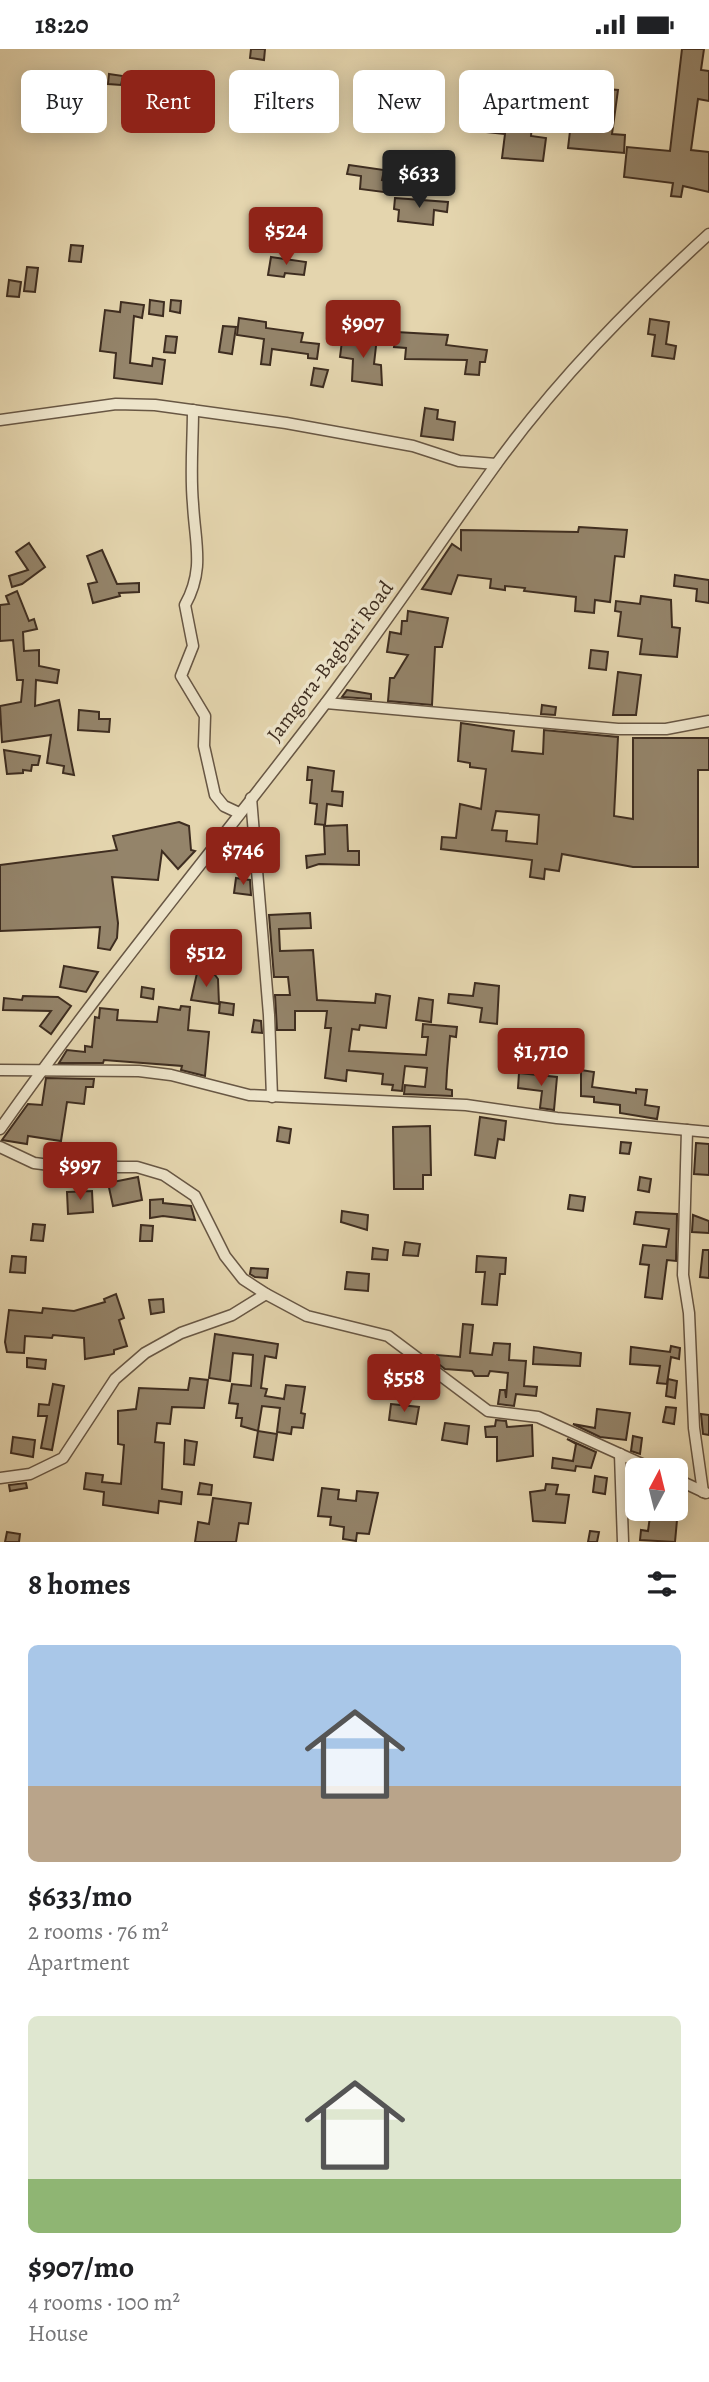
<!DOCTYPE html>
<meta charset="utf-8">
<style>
body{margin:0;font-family:Alegreya,serif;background:#f2f2f2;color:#202124;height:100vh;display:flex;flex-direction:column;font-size:26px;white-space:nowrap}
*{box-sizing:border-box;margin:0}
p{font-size:23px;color:#757577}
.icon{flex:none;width:38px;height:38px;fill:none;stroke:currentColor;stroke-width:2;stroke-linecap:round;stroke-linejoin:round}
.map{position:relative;height:1493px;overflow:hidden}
.side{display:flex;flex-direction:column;background:#fff;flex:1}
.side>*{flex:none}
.top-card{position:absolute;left:21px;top:21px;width:668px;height:63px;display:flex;gap:14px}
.needle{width:46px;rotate:7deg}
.controls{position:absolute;left:625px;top:1409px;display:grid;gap:14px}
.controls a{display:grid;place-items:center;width:63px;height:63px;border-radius:10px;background:#fff;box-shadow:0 4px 18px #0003;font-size:35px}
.price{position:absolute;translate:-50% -60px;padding:0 16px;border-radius:7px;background:#8f2418;color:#fff;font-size:23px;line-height:46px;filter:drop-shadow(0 2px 4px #0008)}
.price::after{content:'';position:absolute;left:50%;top:42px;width:21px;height:16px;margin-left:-10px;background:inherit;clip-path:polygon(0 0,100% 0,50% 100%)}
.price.active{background:#222;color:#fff}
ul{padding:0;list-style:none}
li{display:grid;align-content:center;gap:14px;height:371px;padding:0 28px}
li span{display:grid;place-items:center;height:217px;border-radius:10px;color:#555}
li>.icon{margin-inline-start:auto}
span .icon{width:126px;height:126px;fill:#fffc;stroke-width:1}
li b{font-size:30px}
h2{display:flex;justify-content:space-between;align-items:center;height:84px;padding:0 28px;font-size:30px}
.tag{padding:0 24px;border-radius:10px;background:#fff;box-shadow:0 4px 18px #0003;font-size:24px;line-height:63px}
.tag.active{background:#8f2418;color:#fff}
.status{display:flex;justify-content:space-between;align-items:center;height:49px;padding:0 35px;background:#fff;direction:ltr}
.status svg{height:19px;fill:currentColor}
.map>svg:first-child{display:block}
.building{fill:#94846a;stroke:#3e2d20;stroke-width:2;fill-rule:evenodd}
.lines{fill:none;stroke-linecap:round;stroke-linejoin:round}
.minor-casing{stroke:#685744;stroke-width:13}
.minor{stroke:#ede4ca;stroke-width:10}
.labels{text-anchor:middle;stroke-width:7;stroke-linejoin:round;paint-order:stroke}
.street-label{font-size:21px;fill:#3e2d20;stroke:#ede4ca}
</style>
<div class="status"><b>18:20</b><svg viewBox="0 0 49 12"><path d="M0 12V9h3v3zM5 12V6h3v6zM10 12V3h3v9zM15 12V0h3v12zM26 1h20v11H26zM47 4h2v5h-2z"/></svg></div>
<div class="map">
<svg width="709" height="1493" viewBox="0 0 709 1493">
<rect width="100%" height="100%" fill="#e4d5ae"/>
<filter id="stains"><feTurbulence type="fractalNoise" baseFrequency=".00286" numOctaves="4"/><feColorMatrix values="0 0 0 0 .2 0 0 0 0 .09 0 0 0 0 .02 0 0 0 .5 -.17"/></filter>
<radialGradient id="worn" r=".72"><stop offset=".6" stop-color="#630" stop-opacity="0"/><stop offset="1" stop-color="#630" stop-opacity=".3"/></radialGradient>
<g class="building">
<polygon points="251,0 265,0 264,11 250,9"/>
<polygon points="682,0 704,0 701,21 709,22 709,52 698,50 691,101 709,103 709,143 683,137 681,148 671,147 673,134 624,128 627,98 670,102"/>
<polygon points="109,25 123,27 121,36 108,35"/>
<polygon points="581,38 618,41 612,85 625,86 624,104 568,99 570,82 585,83 589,52 580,51"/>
<polygon points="488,46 501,47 499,63 533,67 531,87 546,89 543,112 502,109 505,85 487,83"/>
<polygon points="349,116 384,121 382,131 393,132 391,144 360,140 361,127 347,125"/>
<polygon points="395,149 448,153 447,163 434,161 433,176 398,172 399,161 394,160"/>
<polygon points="71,196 83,197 81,213 69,212"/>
<polygon points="271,208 306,213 304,226 285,224 284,228 268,226"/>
<polygon points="27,218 38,219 35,243 24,242"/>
<polygon points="9,231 21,233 19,248 7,247"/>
<polygon points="150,251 164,253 163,267 149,265"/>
<polygon points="171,251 181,252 180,264 170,262"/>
<polygon points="121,253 144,256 142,269 134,267 130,314 152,317 153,309 165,311 162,335 114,329 116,304 100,302 105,261 120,263"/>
<polygon points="239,269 266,273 266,279 303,284 301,293 319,295 317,310 308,309 308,305 272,300 270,316 261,315 264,290 237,286"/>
<polygon points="650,270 669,273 666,295 676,297 674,310 652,307 655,286 648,285"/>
<polygon points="223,277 236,278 232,305 219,303"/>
<polygon points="396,283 448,286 446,296 487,301 485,313 480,313 479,326 465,325 467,311 405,310 406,299 394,298"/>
<polygon points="364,286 377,288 374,315 381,316 382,336 352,332 353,310 340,308 342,292 363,295"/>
<polygon points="166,287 177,288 175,304 164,303"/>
<polygon points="314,319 328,321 323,338 311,336"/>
<polygon points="425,359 438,361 437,370 455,373 453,391 421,387"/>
<polygon points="579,478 627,481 624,508 615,507 610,553 595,551 594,564 575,562 576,548 524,542 525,539 505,537 505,541 490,539 491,530 458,526 451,545 422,540 452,495 461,501 461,481 578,483"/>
<polygon points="29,494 45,518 22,535 12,538 9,527 28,521 16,503"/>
<polygon points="102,501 117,535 139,534 139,543 119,544 120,547 93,554 88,535 97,533 87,507"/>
<polygon points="675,526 709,531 709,554 696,552 697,540 674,537"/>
<polygon points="17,542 29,572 34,570 37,580 23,583 24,602 39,601 39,617 59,621 57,634 36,631 35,657 59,651 74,726 63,724 64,717 47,714 51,686 2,693 0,657 21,653 23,631 17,631 13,591 0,592 0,556 9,555 6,547"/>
<polygon points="641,547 671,551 672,578 680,579 677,608 640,605 642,590 618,587 621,563 615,562 616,552 640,555"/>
<polygon points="408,562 448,569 442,598 435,598 432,656 388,652 390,629 394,629 408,606 387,603 390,583 401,585 402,572 407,572"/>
<polygon points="591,601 608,603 606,621 589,619"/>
<polygon points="618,623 641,626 636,666 613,666"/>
<polygon points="347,641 371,645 371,650 342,648"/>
<polygon points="542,656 556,658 555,666 541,665"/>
<polygon points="79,661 99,663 99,670 110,670 109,683 78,681"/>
<path d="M461,674L514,682L512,702L543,705L544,681L618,688L614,767L633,770V689H709V721H698V818H633L562,805L559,822L545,820L544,830L530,828L532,811L441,800L442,788L456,789L460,755L481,760L486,720L470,718V714L458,712ZM496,762L539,766L537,795L506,792L507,782L492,781Z"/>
<polygon points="4,701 40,707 38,716 32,716 31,722 23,721 23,724 7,725"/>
<polygon points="308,718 334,722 332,742 343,743 342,757 327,755 325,776 315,775 317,755 310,754 312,731 307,731"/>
<polygon points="179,773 189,777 191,801 195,802 178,820 162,802 158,831 112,828 118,874 117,889 110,901 98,899 100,878 0,882 0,816 117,801 113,787"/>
<polygon points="347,776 348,802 359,802 359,816 319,815 307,819 306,807 325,805 324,777"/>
<polygon points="236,829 250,831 251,846 234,844"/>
<polygon points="310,864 311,879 279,880 280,902 313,901 317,951 375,954 376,945 390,947 386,979 360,976 359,981 352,980 349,1002 426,1006 428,988 422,988 423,975 457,978 456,988 450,987 447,1022 446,1040 452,1041 452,1047 404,1045 405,1036 425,1038 427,1019 405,1017 402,1042 392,1041 393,1036 382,1035 383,1025 347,1021 346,1032 325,1029 331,979 325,979 327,962 295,962 295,981 277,981 275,946 290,946 288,928 274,928 269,866"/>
<polygon points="64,917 98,923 86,943 60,938"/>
<polygon points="197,924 215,926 218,930 219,955 191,951"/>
<polygon points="475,934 499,937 497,975 480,973 482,959 448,954 449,945 473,947"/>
<polygon points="142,938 154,940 153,950 141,948"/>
<polygon points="23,947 58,948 71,957 51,985 40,977 51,962 3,961 4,949 22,951"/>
<polygon points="419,949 433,951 431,973 416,971"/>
<polygon points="220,953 234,955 233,966 219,964"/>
<polygon points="181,957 190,958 188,981 209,983 205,1027 181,1021 182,1017 104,1011 103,1014 59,1014 67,1001 85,1003 85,997 92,998 95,968 99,969 100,959 118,961 117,971 157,973 159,958 180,961"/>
<polygon points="254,971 261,972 262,984 252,983"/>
<polygon points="553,1006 562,1007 561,1022 552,1021"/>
<polygon points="581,1021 594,1023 592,1038 636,1044 636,1040 647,1041 645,1056 659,1058 657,1070 620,1064 620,1056 594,1053 594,1048 581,1047"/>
<polygon points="519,1024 557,1028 554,1061 540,1059 542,1042 518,1039"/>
<polygon points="46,1029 94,1030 93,1038 86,1038 84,1055 67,1053 61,1092 28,1087 27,1095 2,1091 28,1055 42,1056"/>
<polygon points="480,1068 506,1072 504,1091 498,1090 495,1109 475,1106"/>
<polygon points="430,1077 431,1126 423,1126 423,1140 394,1140 393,1078"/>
<polygon points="279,1078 291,1080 289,1094 277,1092"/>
<polygon points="621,1093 631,1094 629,1105 620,1104"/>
<polygon points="696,1094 709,1095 709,1126 694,1125"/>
<polygon points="138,1128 142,1151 113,1157 108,1134"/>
<polygon points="640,1128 651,1130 649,1143 638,1141"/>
<polygon points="92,1142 93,1163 68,1165 67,1143"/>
<polygon points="570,1146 585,1148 583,1162 568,1160"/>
<polygon points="163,1150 163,1154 191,1157 195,1171 163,1167 150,1169 150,1151"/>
<polygon points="342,1162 368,1166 367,1181 341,1173"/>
<polygon points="636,1163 677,1165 676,1212 667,1211 662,1250 645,1248 649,1216 640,1215 643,1196 666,1198 669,1180 634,1175"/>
<polygon points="693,1166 709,1172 709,1184 692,1183"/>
<polygon points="33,1175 45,1176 43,1192 31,1191"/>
<polygon points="141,1176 153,1177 152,1192 140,1192"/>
<polygon points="405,1193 420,1195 418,1207 403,1206"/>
<polygon points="373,1199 388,1201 387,1211 372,1210"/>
<polygon points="703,1201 709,1201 709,1229 700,1228"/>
<polygon points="12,1207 26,1208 25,1224 10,1223"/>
<polygon points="477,1207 506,1209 505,1225 500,1225 497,1256 482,1255 485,1223 476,1223"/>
<polygon points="251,1219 268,1220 267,1229 255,1228 250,1225"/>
<polygon points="347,1223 369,1225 368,1242 345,1240"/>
<polygon points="116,1245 124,1269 119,1271 127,1297 114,1301 114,1305 85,1310 84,1289 53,1286 52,1289 25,1287 24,1304 7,1303 5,1293 9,1261 42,1264 43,1259 74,1262 105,1253 104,1250"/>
<polygon points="163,1250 164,1263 151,1265 149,1251"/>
<polygon points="463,1275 473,1276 470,1304 492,1306 494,1294 510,1295 509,1311 526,1312 524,1337 537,1338 536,1347 516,1345 514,1357 498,1355 500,1341 505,1341 506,1349 508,1324 490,1322 488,1327 475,1327 472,1322 445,1320 436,1313 437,1306 460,1308"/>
<polygon points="215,1285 278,1295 276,1309 265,1307 261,1339 267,1340 265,1347 284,1350 286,1336 305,1338 301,1364 305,1365 303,1379 292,1378 291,1385 277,1383 280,1359 262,1357 258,1382 241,1377 242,1369 236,1369 238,1355 229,1354 232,1335 251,1337 253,1306 233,1304 230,1332 209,1329"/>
<polygon points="671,1297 680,1299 679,1310 671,1308 667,1335 657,1334 660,1317 630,1315 631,1298 670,1303"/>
<polygon points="534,1298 581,1304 580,1317 533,1315"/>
<polygon points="27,1309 46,1311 45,1320 27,1318"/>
<polygon points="416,1318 430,1328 429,1333 415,1332"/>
<polygon points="190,1329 208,1331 204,1359 172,1358 170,1375 157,1374 155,1393 164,1394 162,1440 182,1443 181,1455 159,1452 158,1464 103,1456 104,1443 84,1440 86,1424 103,1426 102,1433 121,1435 124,1396 118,1395 118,1362 136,1360 139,1339 188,1341"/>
<polygon points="668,1330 677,1332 675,1349 666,1347"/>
<polygon points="53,1335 64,1337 52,1401 41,1399 47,1367 38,1367 39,1355 49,1356"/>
<polygon points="391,1355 419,1358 416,1375 389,1371"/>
<polygon points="666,1358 676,1359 674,1375 663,1373"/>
<polygon points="597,1360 630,1364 626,1391 600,1388 573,1375 595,1379"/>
<polygon points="701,1365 709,1366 709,1386 703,1385"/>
<polygon points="496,1371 506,1372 507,1378 532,1376 533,1407 497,1412 497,1388 486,1388 485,1378 495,1377"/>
<polygon points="445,1374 469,1377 467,1395 442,1391"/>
<polygon points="258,1382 277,1385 273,1411 254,1408"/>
<polygon points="633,1387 642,1389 640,1405 631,1402"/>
<polygon points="13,1388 35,1391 33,1408 11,1404"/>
<polygon points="567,1390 596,1403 591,1419 576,1417 575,1422 552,1419 553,1409 573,1412 576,1395"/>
<polygon points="185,1391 197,1393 194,1416 184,1415"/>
<polygon points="595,1427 607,1429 605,1445 593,1443"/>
<polygon points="26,1434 27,1439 10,1442 9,1436"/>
<polygon points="200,1434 212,1436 211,1446 198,1445"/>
<polygon points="546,1435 558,1436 556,1445 569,1446 565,1474 533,1472 530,1443 545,1441"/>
<polygon points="322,1439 339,1441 338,1450 356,1452 357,1442 378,1444 369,1485 357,1484 356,1492 343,1490 344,1478 330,1476 331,1468 318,1467"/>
<polygon points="213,1449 251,1454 248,1475 239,1474 236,1493 195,1493 198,1473 209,1475"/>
<polygon points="651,1460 678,1460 675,1493 640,1491 641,1481 648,1482"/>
<polygon points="590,1482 599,1483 597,1493 588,1493"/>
<polygon points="7,1483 20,1485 19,1493 5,1493"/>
</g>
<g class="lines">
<defs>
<g id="minor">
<path d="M193,361C193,392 190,424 193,455C195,494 205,520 185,556L193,597L181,627L205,667L204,697L215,746L224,757L239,764"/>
<polyline points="0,371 116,355 155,356 286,374 413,397 459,412 496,415"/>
<polyline points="326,654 618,680 666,680 709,672"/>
<polyline points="251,749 269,966 272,1048"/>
<polyline points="0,1021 139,1022 171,1026 249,1046 466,1056 557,1069 709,1083"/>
<path d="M0,1080C103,934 217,797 325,655C384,577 438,496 495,417C557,331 631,256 709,185"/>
<polyline points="687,1081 683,1226 689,1264 694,1379 703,1443"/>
<polyline points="0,1098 34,1114 66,1118 137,1118 164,1126 195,1147 225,1207 243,1230 266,1245 307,1267 388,1287 488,1362 538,1368 655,1421"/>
<polyline points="620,1405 623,1493"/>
<polyline points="0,1429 30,1425 63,1409 115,1330 145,1304 181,1284 232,1266 266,1245"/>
<polyline points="676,1430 706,1444"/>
</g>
</defs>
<use href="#minor" class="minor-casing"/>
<use href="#minor" class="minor"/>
</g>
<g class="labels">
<g class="street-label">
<text transform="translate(330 612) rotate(-53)" y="7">Jamgora-Bagbari Road</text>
</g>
</g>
<rect width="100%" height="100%" filter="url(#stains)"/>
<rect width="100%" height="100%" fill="url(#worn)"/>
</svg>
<div class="controls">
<a><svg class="needle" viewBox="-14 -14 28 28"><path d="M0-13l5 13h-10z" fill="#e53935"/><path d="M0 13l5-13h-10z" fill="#757577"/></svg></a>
</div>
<b class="price active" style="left:419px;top:161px">$633</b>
<b class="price" style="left:286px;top:218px">$524</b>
<b class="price" style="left:363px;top:311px">$907</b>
<b class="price" style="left:243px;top:838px">$746</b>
<b class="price" style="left:206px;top:940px">$512</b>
<b class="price" style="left:541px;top:1039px">$1,710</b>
<b class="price" style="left:80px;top:1153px">$997</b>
<b class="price" style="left:404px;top:1365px">$558</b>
<div class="top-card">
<a class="tag">Buy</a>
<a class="tag active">Rent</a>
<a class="tag">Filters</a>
<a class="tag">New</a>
<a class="tag">Apartment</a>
</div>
</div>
<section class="side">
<h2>8 homes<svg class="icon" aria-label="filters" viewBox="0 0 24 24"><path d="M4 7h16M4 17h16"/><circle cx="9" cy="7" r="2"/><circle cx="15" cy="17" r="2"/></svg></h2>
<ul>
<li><span style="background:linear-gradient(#a9c7e8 65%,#b9a48a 0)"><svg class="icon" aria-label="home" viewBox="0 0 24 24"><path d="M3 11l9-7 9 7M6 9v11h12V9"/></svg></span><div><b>$633/mo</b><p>2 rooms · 76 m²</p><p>Apartment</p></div></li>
<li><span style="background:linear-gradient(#dfe7d0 75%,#8fb573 0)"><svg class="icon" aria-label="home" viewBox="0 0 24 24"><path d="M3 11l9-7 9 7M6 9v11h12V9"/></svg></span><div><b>$907/mo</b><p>4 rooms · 100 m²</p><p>House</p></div></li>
</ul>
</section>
